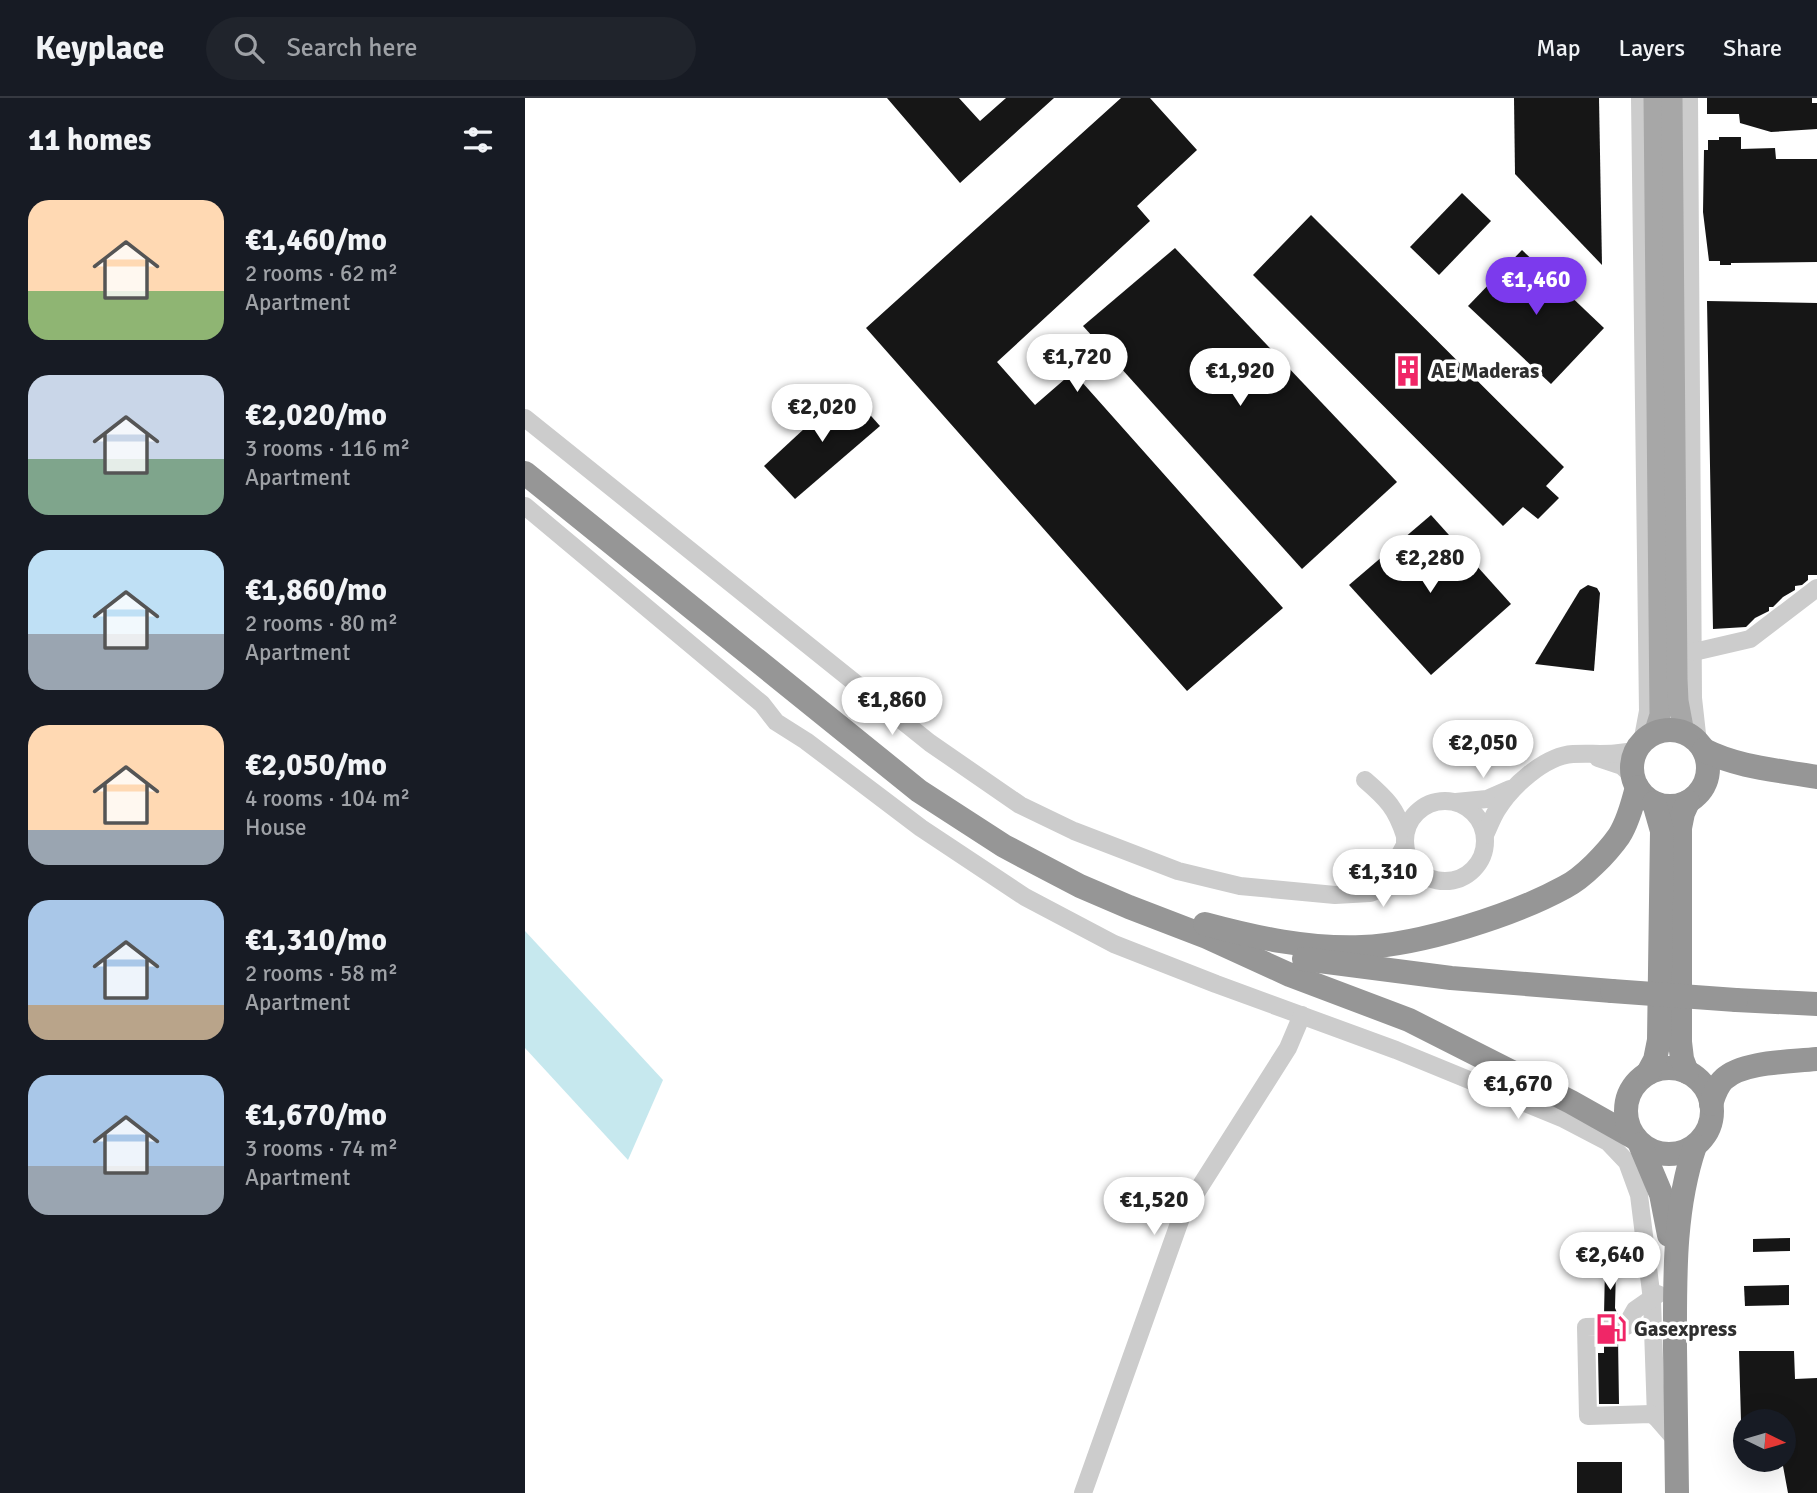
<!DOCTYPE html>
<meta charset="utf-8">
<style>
body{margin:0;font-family:Signika,sans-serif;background:#20242c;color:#f1f3f6;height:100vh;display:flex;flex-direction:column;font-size:26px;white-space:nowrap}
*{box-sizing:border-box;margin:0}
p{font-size:23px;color:#9ea1a6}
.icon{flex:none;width:38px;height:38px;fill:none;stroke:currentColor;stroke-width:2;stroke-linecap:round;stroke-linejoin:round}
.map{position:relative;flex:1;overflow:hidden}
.side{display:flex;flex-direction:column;background:#171b24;width:525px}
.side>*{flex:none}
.needle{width:46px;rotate:95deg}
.buttons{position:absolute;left:1208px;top:1311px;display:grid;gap:14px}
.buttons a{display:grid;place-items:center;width:63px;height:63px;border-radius:50%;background:#171b24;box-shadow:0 7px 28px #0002;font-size:35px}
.price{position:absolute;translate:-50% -60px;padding:0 16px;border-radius:24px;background:#fff;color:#222;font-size:23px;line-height:46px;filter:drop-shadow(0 2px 4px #0008)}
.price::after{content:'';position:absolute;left:50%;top:42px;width:21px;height:16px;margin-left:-10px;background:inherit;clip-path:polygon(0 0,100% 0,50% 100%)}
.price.on{background:#7c3aed;color:#fff}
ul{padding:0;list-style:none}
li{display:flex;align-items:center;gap:21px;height:175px;padding:0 28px}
li span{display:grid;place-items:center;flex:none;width:196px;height:140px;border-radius:21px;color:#555}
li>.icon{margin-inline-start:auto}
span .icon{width:84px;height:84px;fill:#fffc;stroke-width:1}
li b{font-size:30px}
h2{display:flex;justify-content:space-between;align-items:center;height:84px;padding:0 28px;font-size:30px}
header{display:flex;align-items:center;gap:42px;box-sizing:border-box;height:98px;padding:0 35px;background:#171b24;border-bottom:2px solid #363941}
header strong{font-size:33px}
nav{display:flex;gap:38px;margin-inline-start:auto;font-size:24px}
.search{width:490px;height:63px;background:#20242c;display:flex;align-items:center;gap:18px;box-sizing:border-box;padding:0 24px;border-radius:38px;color:#9ea1a6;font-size:26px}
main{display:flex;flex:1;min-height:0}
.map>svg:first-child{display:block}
.water{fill:#c6e8ee}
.building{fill:#161616}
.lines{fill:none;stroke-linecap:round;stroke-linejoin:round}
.minor{stroke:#ccc;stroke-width:18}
.major{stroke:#a7a7a7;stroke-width:21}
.highway{stroke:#969696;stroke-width:24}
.highway-bridge{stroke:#969696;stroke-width:24}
.labels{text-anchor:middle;stroke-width:7;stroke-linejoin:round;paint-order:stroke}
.poi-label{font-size:21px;font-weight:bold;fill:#2f2f2f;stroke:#fff;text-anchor:start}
</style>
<header>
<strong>Keyplace</strong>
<div class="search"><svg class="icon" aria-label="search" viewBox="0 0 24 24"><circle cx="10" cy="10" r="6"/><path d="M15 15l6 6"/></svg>Search here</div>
<nav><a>Map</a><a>Layers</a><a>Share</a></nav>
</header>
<main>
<section class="side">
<h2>11 homes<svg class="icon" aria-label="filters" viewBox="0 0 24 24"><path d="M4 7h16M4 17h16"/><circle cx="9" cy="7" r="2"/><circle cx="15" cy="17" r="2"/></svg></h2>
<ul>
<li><span style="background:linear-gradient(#ffd9b3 65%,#8fb573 0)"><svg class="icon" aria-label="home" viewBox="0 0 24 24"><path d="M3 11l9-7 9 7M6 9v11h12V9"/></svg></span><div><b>€1,460/mo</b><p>2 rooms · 62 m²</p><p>Apartment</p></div></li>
<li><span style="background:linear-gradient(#c9d6e8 60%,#7fa58c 0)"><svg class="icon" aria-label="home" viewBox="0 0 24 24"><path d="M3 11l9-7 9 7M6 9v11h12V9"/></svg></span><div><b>€2,020/mo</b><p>3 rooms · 116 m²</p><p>Apartment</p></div></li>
<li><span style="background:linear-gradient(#bfe0f5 60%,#9aa5b1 0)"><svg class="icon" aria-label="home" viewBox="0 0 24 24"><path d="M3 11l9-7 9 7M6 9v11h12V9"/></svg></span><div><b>€1,860/mo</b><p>2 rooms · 80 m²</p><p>Apartment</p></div></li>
<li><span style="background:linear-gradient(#ffd9b3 75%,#9aa5b1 0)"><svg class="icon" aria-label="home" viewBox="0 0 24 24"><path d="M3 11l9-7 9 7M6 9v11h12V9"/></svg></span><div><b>€2,050/mo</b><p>4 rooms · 104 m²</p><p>House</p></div></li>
<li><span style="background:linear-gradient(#a9c7e8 75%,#b9a48a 0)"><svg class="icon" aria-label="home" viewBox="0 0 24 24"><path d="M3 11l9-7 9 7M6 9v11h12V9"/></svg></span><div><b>€1,310/mo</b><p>2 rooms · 58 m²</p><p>Apartment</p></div></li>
<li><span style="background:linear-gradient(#a9c7e8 65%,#9aa5b1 0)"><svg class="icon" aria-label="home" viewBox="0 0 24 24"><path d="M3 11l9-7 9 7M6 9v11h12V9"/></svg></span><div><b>€1,670/mo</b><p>3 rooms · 74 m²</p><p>Apartment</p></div></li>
</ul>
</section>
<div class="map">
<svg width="1292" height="1395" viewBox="0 0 1292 1395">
<rect width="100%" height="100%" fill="#fff"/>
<polygon class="water" points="0,833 138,982 103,1062 0,950"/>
<g class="building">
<polygon points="362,0 434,0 455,23 481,0 529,0 435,85"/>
<polygon points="596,0 625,0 672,52 612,108 625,123 472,264 510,307 548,274 758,510 662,593 341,230"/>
<polygon points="989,0 1074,0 1077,167 990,76"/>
<polygon points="1182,0 1287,0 1287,5 1292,5 1292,31 1246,34 1215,25 1214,16 1182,16"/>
<polygon points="1194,39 1216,39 1216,51 1250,50 1251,61 1292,61 1292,164 1206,165 1206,167 1195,167 1195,163 1184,163 1178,114 1179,52 1183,52 1183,42 1194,42"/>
<polygon points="937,95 966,123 914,177 885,149"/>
<polygon points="786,117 1039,369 1021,388 1034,400 1013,421 998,409 978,428 728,177"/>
<polygon points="650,150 872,384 777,471 558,228"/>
<polygon points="997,152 1079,230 1026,286 943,208"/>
<polygon points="1182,203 1292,205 1292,477 1283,477 1283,482 1277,487 1270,488 1270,492 1258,499 1248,509 1244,509 1244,513 1230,520 1221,529 1188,531"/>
<polygon points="322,291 355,328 270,401 239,368"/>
<polygon points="906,417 986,506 906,577 824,487"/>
<polygon points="1063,487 1072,490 1075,495 1069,573 1010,566 1055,492"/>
<polygon points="1265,1140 1265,1153 1228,1154 1228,1141"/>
<polygon points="1080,1169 1091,1170 1090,1210 1093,1217 1079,1217"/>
<polygon points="1264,1187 1264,1207 1220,1208 1219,1188"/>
<polygon points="1079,1240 1093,1240 1094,1306 1074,1306 1073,1255 1079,1255"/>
<polygon points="1214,1253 1269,1253 1270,1281 1292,1280 1292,1395 1263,1395 1258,1368 1258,1323 1216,1323"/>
<rect x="1052" y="1364" width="45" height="31"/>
</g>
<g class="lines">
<g class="minor">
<polyline points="1115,0 1123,613 1117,645"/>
<polyline points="1164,0 1168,600 1173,645"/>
<polyline points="0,320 405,645 495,707 549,733 653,773 715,788 810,797 845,795 872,785 900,779"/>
<polyline points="0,408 237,606 251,624 281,643 396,730 500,799 589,846 691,886 871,952 1039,1021 1083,1044 1102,1064 1114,1097 1127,1202 1131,1319 1151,1342"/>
<polyline points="1169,554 1225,541 1292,490"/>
<polyline points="1073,660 1097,668 1108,678"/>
<path d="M840,682C862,701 871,710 880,738"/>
<circle cx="920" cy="743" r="40"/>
<polyline points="931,704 962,701 985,691"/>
<path d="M960,737C964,729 967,720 972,712C986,689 1019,658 1048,656C1071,655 1089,658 1112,652"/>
<path d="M836,789C857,781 870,767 880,747"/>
<polyline points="1131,1319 1126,1316 1063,1318 1061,1229 1101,1228 1110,1212 1133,1196"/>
<polyline points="558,1395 657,1117 763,950 777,917"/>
</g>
<g class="major">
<polyline points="1129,0 1135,617 1129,636"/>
<polyline points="1147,0 1152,581 1153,603 1159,635"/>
</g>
<g class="highway">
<polyline points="0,375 394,693 479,748 555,788 604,809 682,839 765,877 884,922 1046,1004 1110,1040"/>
<circle cx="1145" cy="670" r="38"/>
<path d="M1179,652C1214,670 1254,672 1292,679"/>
<path d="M680,826C732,840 783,851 837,849C895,847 989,817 1040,789C1058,780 1082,755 1094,738C1103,724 1108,705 1112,689"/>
<polyline points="779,861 926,880 1087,893"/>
<polyline points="1211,902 1292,906"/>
<circle cx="1144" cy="1013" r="43"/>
<polyline points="1162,974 1157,961 1155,944 1155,730 1158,715 1163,704"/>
<polyline points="1123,975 1130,962 1134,942 1137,733 1129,705"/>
<path d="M1186,1006C1189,997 1192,987 1199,981C1218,963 1267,964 1292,961"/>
<polyline points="1115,1046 1136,1096 1144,1137"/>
<path d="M1152,1395C1151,1347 1151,1298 1150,1250C1150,1182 1148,1113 1170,1048"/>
</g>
<polyline class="highway-bridge" points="1087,893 1211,902"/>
</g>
<defs>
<symbol id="building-bare" viewBox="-9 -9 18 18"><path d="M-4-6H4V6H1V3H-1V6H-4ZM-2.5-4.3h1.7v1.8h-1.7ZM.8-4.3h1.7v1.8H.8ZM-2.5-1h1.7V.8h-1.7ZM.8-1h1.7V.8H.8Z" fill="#f02667" stroke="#fff" stroke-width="2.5" paint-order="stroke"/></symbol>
<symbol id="fuel-bare" viewBox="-9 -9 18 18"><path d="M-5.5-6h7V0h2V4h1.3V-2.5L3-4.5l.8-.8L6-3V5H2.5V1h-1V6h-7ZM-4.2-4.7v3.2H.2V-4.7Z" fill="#f02667" stroke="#fff" stroke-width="2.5" paint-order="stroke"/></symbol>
</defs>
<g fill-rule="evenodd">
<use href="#building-bare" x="861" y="251" width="44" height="44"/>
<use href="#fuel-bare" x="1064" y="1209" width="44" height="44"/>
</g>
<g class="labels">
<g class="poi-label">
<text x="906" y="280">AE Maderas</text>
<text x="1109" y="1238">Gasexpress</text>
</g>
</g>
</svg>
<div class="buttons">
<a><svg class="needle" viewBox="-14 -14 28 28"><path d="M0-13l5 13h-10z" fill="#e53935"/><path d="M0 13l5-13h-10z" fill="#9ea1a6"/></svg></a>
</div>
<b class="price on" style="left:1011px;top:219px">€1,460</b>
<b class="price" style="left:552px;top:296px">€1,720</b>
<b class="price" style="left:715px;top:310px">€1,920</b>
<b class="price" style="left:297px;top:346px">€2,020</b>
<b class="price" style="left:905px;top:497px">€2,280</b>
<b class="price" style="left:367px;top:639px">€1,860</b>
<b class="price" style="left:958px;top:682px">€2,050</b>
<b class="price" style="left:858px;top:811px">€1,310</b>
<b class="price" style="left:993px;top:1023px">€1,670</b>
<b class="price" style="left:629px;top:1139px">€1,520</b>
<b class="price" style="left:1085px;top:1194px">€2,640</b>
</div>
</main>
